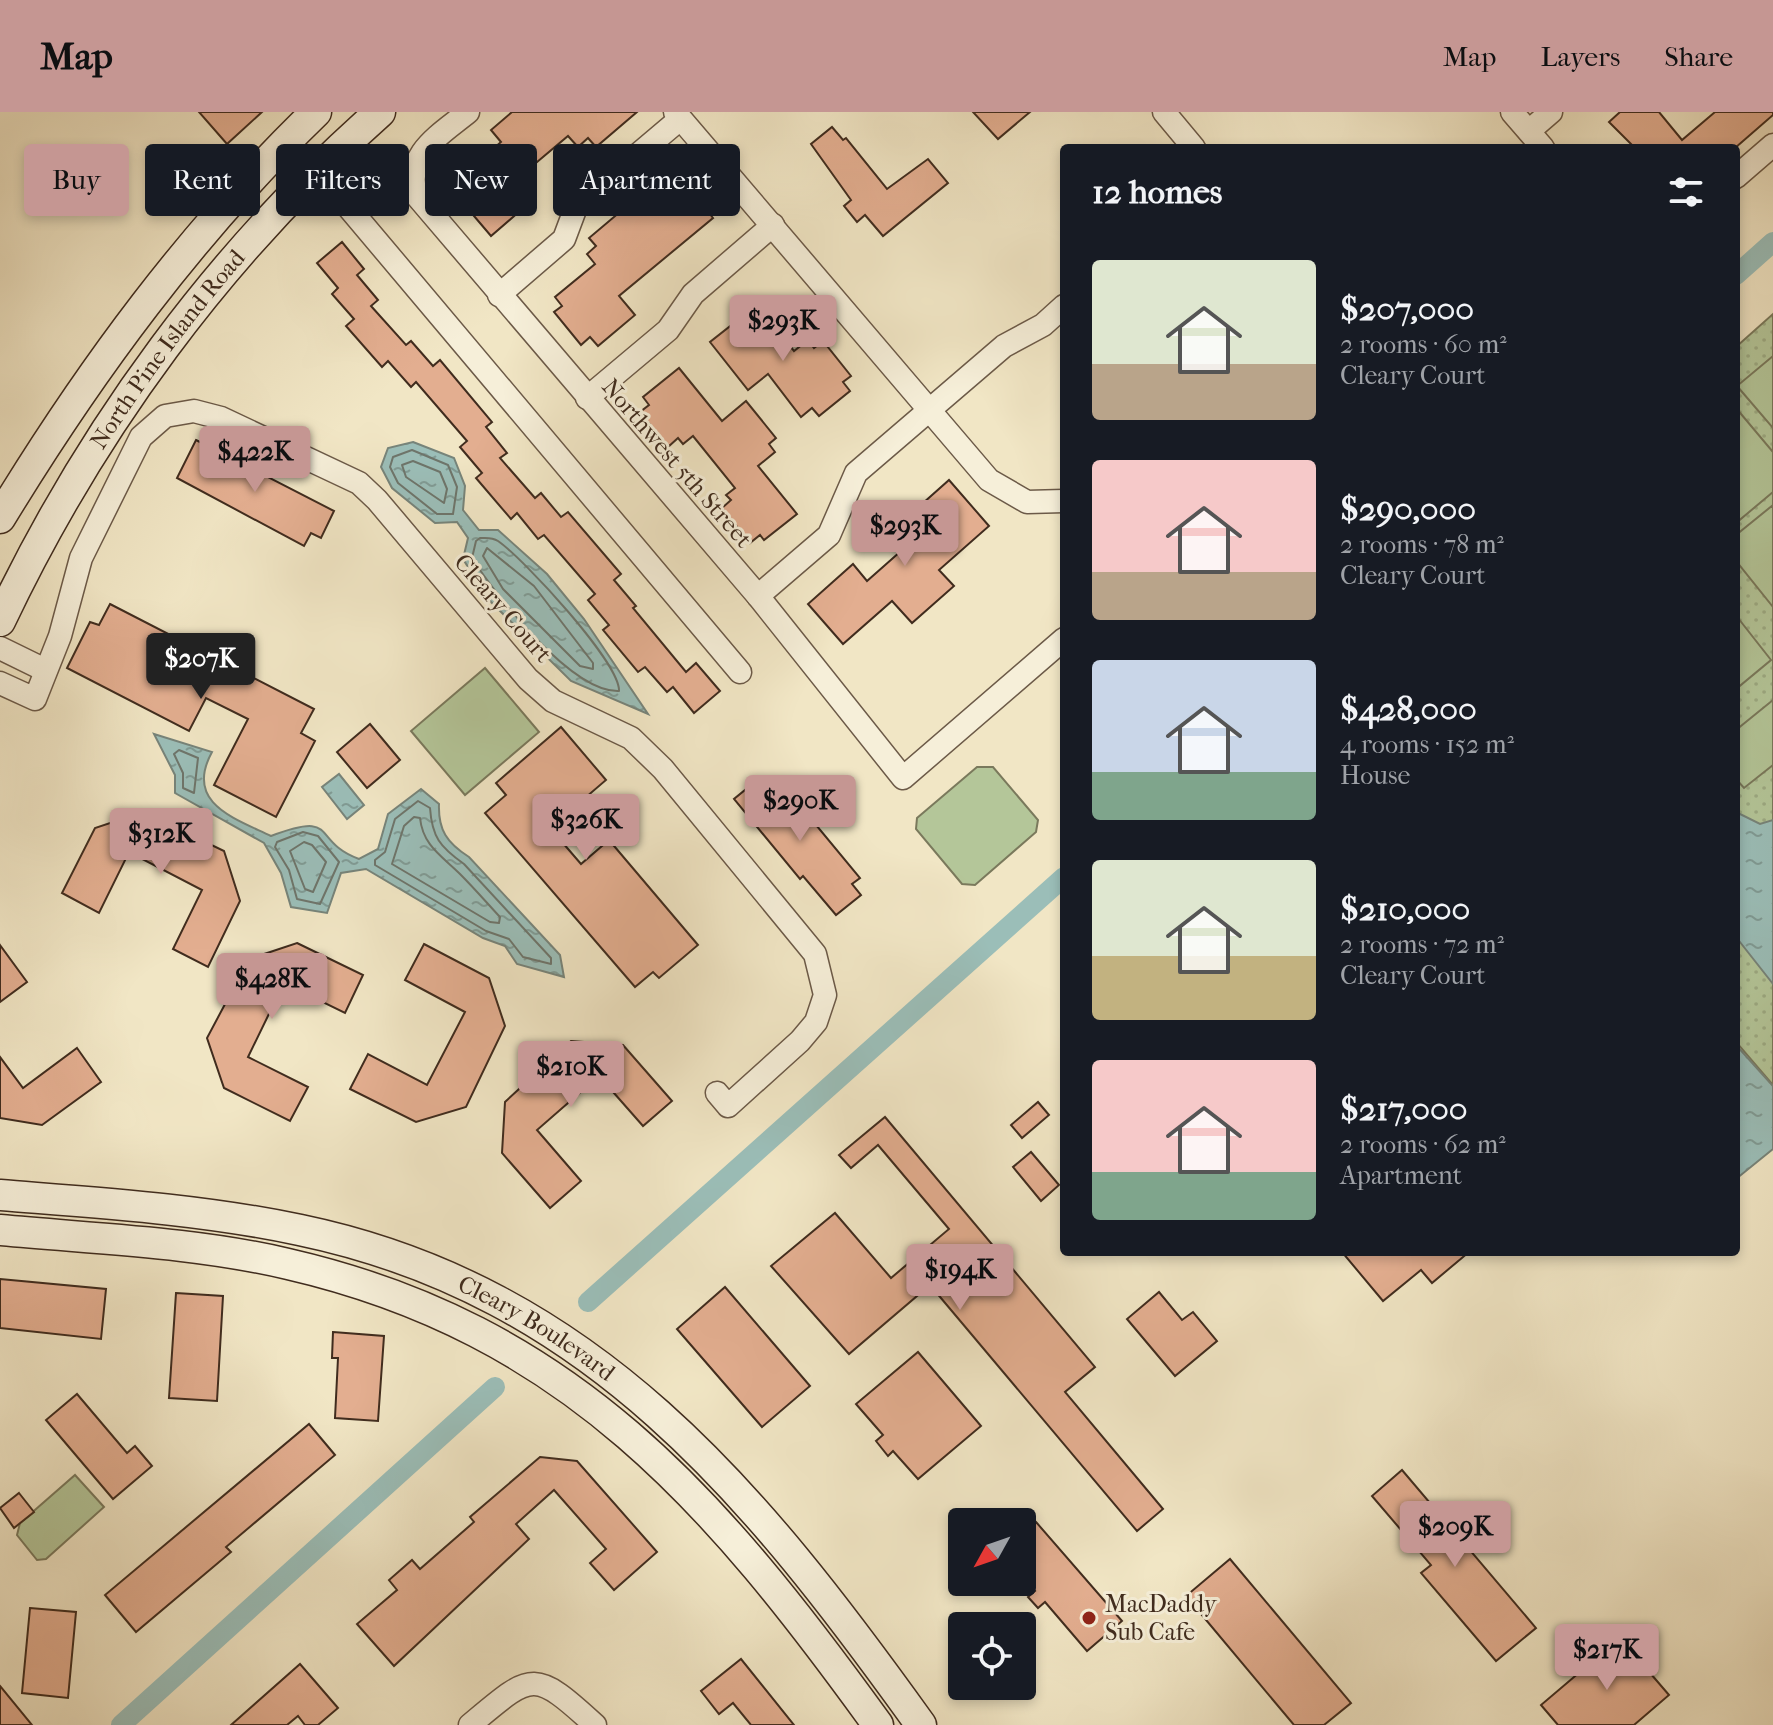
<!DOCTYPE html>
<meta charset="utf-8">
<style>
body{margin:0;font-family:"IM FELL French Canon",serif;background:#242831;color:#f1f3f6;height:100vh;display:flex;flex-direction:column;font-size:30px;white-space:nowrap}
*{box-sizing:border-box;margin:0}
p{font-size:26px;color:#9ea1a6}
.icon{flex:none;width:44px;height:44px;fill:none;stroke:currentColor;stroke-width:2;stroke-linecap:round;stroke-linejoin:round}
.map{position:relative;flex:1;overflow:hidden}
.sheet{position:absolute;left:1060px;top:32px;width:680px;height:1112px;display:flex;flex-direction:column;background:#171b24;border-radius:8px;box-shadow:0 4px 12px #0003}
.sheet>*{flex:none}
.hud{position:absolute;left:24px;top:32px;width:760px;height:72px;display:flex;gap:16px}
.needle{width:52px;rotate:230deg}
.controls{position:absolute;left:948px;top:1396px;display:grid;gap:16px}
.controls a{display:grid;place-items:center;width:88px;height:88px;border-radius:8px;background:#171b24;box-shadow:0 4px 12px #0003;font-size:40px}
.price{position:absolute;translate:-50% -68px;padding:0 18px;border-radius:8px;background:#c59692;color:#111;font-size:26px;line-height:52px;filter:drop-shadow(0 2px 4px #0008)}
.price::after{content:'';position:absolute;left:50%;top:48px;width:24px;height:18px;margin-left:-12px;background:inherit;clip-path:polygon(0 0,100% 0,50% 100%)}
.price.selected{background:#222;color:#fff}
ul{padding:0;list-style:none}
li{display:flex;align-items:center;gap:24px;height:200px;padding:0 32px}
li span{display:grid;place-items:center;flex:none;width:224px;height:160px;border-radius:8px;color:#555}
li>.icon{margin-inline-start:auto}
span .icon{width:96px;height:96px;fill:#fffc;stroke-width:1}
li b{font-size:34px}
h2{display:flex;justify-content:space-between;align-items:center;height:96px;padding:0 32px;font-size:34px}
.chip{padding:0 28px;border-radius:8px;background:#171b24;box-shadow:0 4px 12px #0003;font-size:28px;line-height:72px}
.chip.selected{background:#c59692;color:#111}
header{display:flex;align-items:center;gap:48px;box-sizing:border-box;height:112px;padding:0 40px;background:#c59692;color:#111}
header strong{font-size:38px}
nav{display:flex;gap:44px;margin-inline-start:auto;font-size:28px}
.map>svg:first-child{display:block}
.green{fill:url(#green-dots);stroke:#7a795c;stroke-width:2}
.pitch{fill:#b4c699;stroke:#7a795c;stroke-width:2}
.water{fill:url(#water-ripples);stroke:#77847a;stroke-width:2}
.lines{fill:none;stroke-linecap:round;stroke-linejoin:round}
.shore{stroke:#6e756b;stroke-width:2}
.canal{stroke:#9bbeb8;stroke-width:20}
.building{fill:#e3ae90;stroke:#402c1e;stroke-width:2}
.street-casing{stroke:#6c5a48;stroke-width:25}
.secondary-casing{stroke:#402c1e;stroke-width:33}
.street{stroke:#f6efd9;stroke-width:22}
.secondary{stroke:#f6efd9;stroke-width:30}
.poi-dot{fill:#8f2418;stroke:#f6efd9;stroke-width:3}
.labels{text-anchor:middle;stroke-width:6;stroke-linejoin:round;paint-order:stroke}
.street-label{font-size:24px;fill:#402c1e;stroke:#f6efd9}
.poi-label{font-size:24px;fill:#402c1e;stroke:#f6efd9;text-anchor:start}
</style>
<header>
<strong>Map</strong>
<nav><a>Map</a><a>Layers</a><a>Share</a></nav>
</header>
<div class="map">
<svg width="1773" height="1613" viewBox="0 0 1773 1613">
<defs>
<pattern id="green-dots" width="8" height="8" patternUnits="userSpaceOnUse" patternTransform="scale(2)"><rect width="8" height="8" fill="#b4c699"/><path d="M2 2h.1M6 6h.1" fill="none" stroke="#9caa83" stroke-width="1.8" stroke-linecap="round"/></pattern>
<pattern id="water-ripples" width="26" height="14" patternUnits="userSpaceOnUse" patternTransform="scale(2)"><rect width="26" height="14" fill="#9bbeb8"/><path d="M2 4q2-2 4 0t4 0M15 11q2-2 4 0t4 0" fill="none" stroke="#809b95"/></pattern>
</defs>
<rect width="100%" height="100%" fill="#f1e6c5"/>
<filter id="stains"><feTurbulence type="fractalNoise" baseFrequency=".0025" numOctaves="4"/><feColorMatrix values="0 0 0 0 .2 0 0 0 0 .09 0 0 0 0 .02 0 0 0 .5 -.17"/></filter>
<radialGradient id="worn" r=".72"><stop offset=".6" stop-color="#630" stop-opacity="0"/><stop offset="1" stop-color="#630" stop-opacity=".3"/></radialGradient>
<polygon class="green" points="1773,202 1773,973 1736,930 1736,235"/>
<g class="pitch">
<polygon points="1773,244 1773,316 1737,274"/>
<polygon points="1736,296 1773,340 1773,380 1736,411"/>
<polygon points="1773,393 1773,495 1736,449 1736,423"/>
<polygon points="1738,506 1771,548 1736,577 1736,508"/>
<polygon points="485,556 539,620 465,683 411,619"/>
<polygon points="1773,588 1773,653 1744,676 1736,667 1736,618"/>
<polygon points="977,655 993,655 1038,708 1036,720 975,773 962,772 916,717 917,706"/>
<polygon points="75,1363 104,1395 46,1447 37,1448 17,1423 20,1411"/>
</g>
<g class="water">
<polygon points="413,330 454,346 465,374 463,398 479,418 498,418 547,462 584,507 648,602 571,569 489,488 463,447 468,426 457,410 435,411 392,376 381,355 388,336"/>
<path d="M154,622L212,640C184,691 234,706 271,724C340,698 310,729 359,747L378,737L388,702L421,677L439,692C438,718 447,731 469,745L560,843L564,865L517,852L505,834L483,826L366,757L341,761L327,801L291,795L281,761L264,731L175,681V663Z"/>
<polygon points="339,662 364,693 347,707 322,675"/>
<polygon points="1736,700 1760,712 1773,708 1773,872 1736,825"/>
<polygon points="1736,933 1773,974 1773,1037 1736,1067"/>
</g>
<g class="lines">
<g class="shore">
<polygon points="412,338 448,353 457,375 453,402 437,402 398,371 390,355 393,345"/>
<polygon points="413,349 440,360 447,377 444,391 406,365 402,353"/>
<path d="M480,426C487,426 492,425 498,429C524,447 620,551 619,579C572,581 496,484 472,446L476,429Z"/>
<polygon points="487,436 534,474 593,551 593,557 580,554 503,477 483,444"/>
<polygon points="179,638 198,646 194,681 183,676 183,661 174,642"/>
<path d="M418,689L430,696C432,725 440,735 464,752L551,846V852L523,845L509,827L486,819L375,753V748L385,740L395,707Z"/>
<path d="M414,705L420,706C423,734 442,744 460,762C474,776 487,791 500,805L499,811L490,810L392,752L404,714Z"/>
<polygon points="303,720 318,724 339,750 320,792 297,787 289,758 275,735 277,730"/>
<polygon points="304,730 312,733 326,750 313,780 305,777 290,739"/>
</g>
<g class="canal">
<polyline points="1736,163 1773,130"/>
<polyline points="588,1190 1064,765"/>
<polyline points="121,1613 495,1275"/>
</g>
</g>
<g class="building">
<polygon points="199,0 262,0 227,32"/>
<polygon points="512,0 637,0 596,35 588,26 578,35 568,24 518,66 535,86 491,124 457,84 464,77 457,68 501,30 491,18"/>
<polygon points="973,0 1030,0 998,27"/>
<polygon points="1620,0 1659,0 1682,28 1715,0 1773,0 1773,3 1735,36 1635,36 1609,10"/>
<polygon points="832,15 843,28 846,26 887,77 928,47 948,71 883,124 865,103 857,110 844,94 851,88 811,32"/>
<polygon points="671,57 678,65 687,58 713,90 705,96 713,106 619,184 635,203 598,234 590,225 581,233 554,200 562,194 555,185 595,152 587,142 596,134 589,126"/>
<polygon points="342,130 364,157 357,163 378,188 371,194 406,233 411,229 433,254 440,248 492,310 486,315 507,341 500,346 535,386 541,381 561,405 568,400 621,462 614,468 636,494 633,496 686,560 696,551 720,579 694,601 673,575 667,580 645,555 638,560 603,518 609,513 588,488 595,482 544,423 538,427 517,401 511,407 476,366 482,361 460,335 467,329 416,270 411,275 388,249 382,255 346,214 354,207 332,182 338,176 317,151"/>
<polygon points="757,193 794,239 808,228 814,236 823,229 851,264 843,270 850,279 819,304 812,296 801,305 768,262 748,278 710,230"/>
<polygon points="679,256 722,309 746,289 776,326 769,332 775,340 758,354 797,402 764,428 760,423 750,431 722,396 731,388 726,383 735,376 693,324 683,332 678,326 668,335 640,300 649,293 643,285"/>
<polygon points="196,328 334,399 321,426 311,421 304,434 177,366"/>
<polygon points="949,368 989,414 939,458 954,474 912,511 892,489 843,532 808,492 853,452 867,469 918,424 904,408"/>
<polygon points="110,492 314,597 301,621 315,629 276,705 214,673 248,607 206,586 189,619 67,556 90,510 99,513"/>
<polygon points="370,612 400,648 367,676 337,640"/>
<polygon points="561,615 606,668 550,716 581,752 609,728 698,833 659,866 653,860 635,875 485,701 506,683 496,671"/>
<polygon points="761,665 769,674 778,667 860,766 852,772 861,783 836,803 803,764 800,767 734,687"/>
<polygon points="143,700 224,739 240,789 208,855 173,837 202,778 129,740 99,801 62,781 95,716"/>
<polygon points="297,831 363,863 345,901 284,871 248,945 308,975 290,1009 224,976 207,926 249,847"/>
<polygon points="424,832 489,866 505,914 466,995 416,1010 350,977 368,942 427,973 465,900 405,868"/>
<polygon points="0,833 27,870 0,890"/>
<polygon points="571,929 623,933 672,989 643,1014 599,964 537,1018 581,1069 550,1096 502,1041 505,990"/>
<polygon points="77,936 101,970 42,1013 0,1006 0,945 23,976"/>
<polygon points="1038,990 1049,1003 1022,1026 1011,1013"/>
<polygon points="885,1005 1095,1255 1065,1280 1163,1397 1137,1419 930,1173 849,1242 771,1154 835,1101 891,1166 949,1117 878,1033 851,1056 839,1043"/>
<polygon points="1031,1040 1059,1073 1041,1089 1013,1055"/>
<polygon points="1342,1140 1469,1140 1432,1171 1421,1158 1383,1189"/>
<polygon points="0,1167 106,1177 101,1227 0,1216"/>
<polygon points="725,1175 810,1274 762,1315 677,1217"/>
<polygon points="1159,1180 1182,1208 1193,1200 1217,1229 1175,1264 1127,1207"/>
<polygon points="176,1181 223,1184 217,1289 169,1286"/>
<polygon points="333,1220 384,1224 378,1309 335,1306 338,1246 332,1246"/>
<polygon points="918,1240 981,1314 918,1367 893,1339 888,1344 876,1329 883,1323 856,1292"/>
<polygon points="77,1282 127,1341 135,1334 152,1354 113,1387 46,1308"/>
<polygon points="309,1312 335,1343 226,1435 231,1440 136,1520 105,1483"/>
<polygon points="540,1345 577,1349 657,1440 614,1478 590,1451 606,1437 554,1378 516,1412 529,1427 394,1554 357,1512 397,1478 389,1468 412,1448 420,1457 474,1410 470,1405"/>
<polygon points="1402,1358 1536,1516 1496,1549 1421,1461 1431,1453 1372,1384"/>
<polygon points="19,1381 34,1400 14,1416 0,1396"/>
<polygon points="1036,1410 1122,1509 1087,1539 1045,1490 1038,1496 1028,1485 1035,1479 1022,1464 1022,1421"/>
<polygon points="1230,1447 1351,1591 1324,1613 1294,1613 1186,1484"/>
<polygon points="30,1496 76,1500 68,1586 22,1581"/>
<polygon points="1620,1526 1669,1583 1634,1613 1558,1613 1541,1593"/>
<polygon points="741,1547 794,1613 751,1613 733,1591 719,1602 701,1579"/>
<polygon points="300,1552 338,1596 318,1613 305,1613 298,1604 287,1613 231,1613"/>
<polygon points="0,1574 32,1613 0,1613"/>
</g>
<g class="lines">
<defs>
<g id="street">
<path d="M468,0C440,23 404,42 416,83L758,484L903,666L1064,527"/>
<polyline points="675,0 989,368 1027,390 1064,389"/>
<polyline points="1164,0 1194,36"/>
<polyline points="1512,0 1543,36"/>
<polyline points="1529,19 1551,0"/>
<polyline points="317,58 740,560"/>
<polyline points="1736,65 1773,33"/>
<polyline points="499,183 564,127 576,95 680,7"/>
<polyline points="587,286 668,218 693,182 773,113"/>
<polyline points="758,484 829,423 856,361 1004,234 1043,213 1064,194"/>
<polyline points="0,536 45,558"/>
<polyline points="0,571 35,587 60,524 81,446 141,325 165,304 194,299 221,306 359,371 377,388 528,567 553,589 631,626 663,657 815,842 825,883 816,910 800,929 728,994 717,981"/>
<path d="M470,1613C532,1561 533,1556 595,1613"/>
</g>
<g id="secondary">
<path d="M0,406C90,258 191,121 316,0"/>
<path id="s1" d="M0,509C91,317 220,141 380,0"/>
<path id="s2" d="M0,1083C100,1091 201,1097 300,1118C592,1179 756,1383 921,1613"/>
<path d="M0,1118C96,1127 195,1130 288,1152C570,1217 716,1389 878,1613"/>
</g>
</defs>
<use href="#street" class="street-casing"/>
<use href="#secondary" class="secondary-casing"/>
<use href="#street" class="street"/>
<use href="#secondary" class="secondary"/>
</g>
<circle class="poi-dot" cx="1089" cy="1506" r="8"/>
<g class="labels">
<g class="street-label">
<text dy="8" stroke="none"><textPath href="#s1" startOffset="320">North Pine Island Road</textPath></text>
<text transform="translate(677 351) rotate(49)" y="8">Northwest 5th Street</text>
<text transform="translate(503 496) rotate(49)" y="8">Cleary Court</text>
<text dy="8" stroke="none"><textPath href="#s2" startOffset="560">Cleary Boulevard</textPath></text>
</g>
<g class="poi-label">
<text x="1105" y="1500">MacDaddy<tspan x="1105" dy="28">Sub Cafe</tspan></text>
</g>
</g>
<rect width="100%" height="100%" filter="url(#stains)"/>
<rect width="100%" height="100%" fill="url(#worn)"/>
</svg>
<div class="controls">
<a><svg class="needle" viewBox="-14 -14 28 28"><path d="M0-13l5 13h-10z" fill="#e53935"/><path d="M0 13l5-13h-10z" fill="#9ea1a6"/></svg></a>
<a><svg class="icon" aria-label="locate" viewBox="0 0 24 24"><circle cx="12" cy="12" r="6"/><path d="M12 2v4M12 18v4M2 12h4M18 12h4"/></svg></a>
</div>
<b class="price" style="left:783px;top:251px">$293K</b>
<b class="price" style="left:255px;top:382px">$422K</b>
<b class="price" style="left:905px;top:456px">$293K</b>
<b class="price selected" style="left:201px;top:589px">$207K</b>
<b class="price" style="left:800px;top:731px">$290K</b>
<b class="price" style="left:586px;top:750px">$326K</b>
<b class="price" style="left:161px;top:764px">$312K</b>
<b class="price" style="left:272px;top:909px">$428K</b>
<b class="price" style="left:571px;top:997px">$210K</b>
<b class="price" style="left:960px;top:1200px">$194K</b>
<b class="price" style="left:1455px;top:1457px">$209K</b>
<b class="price" style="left:1607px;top:1580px">$217K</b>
<div class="hud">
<a class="chip selected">Buy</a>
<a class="chip">Rent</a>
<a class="chip">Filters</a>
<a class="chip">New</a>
<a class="chip">Apartment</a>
</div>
<section class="sheet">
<h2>12 homes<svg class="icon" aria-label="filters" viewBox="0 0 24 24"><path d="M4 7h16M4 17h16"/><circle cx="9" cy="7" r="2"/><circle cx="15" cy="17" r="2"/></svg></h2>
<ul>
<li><span style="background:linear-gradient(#dfe7d0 65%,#b9a48a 0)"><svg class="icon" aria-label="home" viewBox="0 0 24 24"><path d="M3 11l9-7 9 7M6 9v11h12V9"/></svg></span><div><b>$207,000</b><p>2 rooms · 60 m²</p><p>Cleary Court</p></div></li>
<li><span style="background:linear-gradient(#f6c9c9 70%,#b9a48a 0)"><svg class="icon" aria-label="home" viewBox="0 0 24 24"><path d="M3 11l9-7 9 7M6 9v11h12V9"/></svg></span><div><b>$290,000</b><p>2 rooms · 78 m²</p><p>Cleary Court</p></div></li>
<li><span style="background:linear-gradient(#c9d6e8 70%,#7fa58c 0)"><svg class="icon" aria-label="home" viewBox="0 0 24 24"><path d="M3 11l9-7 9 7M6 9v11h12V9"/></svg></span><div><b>$428,000</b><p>4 rooms · 152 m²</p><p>House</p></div></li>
<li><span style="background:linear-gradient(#dfe7d0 60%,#c2b280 0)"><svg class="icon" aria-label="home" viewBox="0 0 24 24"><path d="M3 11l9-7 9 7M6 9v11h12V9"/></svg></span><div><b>$210,000</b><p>2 rooms · 72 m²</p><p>Cleary Court</p></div></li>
<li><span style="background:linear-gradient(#f6c9c9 70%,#7fa58c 0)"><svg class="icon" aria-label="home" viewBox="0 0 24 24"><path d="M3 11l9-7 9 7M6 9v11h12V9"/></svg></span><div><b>$217,000</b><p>2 rooms · 62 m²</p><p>Apartment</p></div></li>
</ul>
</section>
</div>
